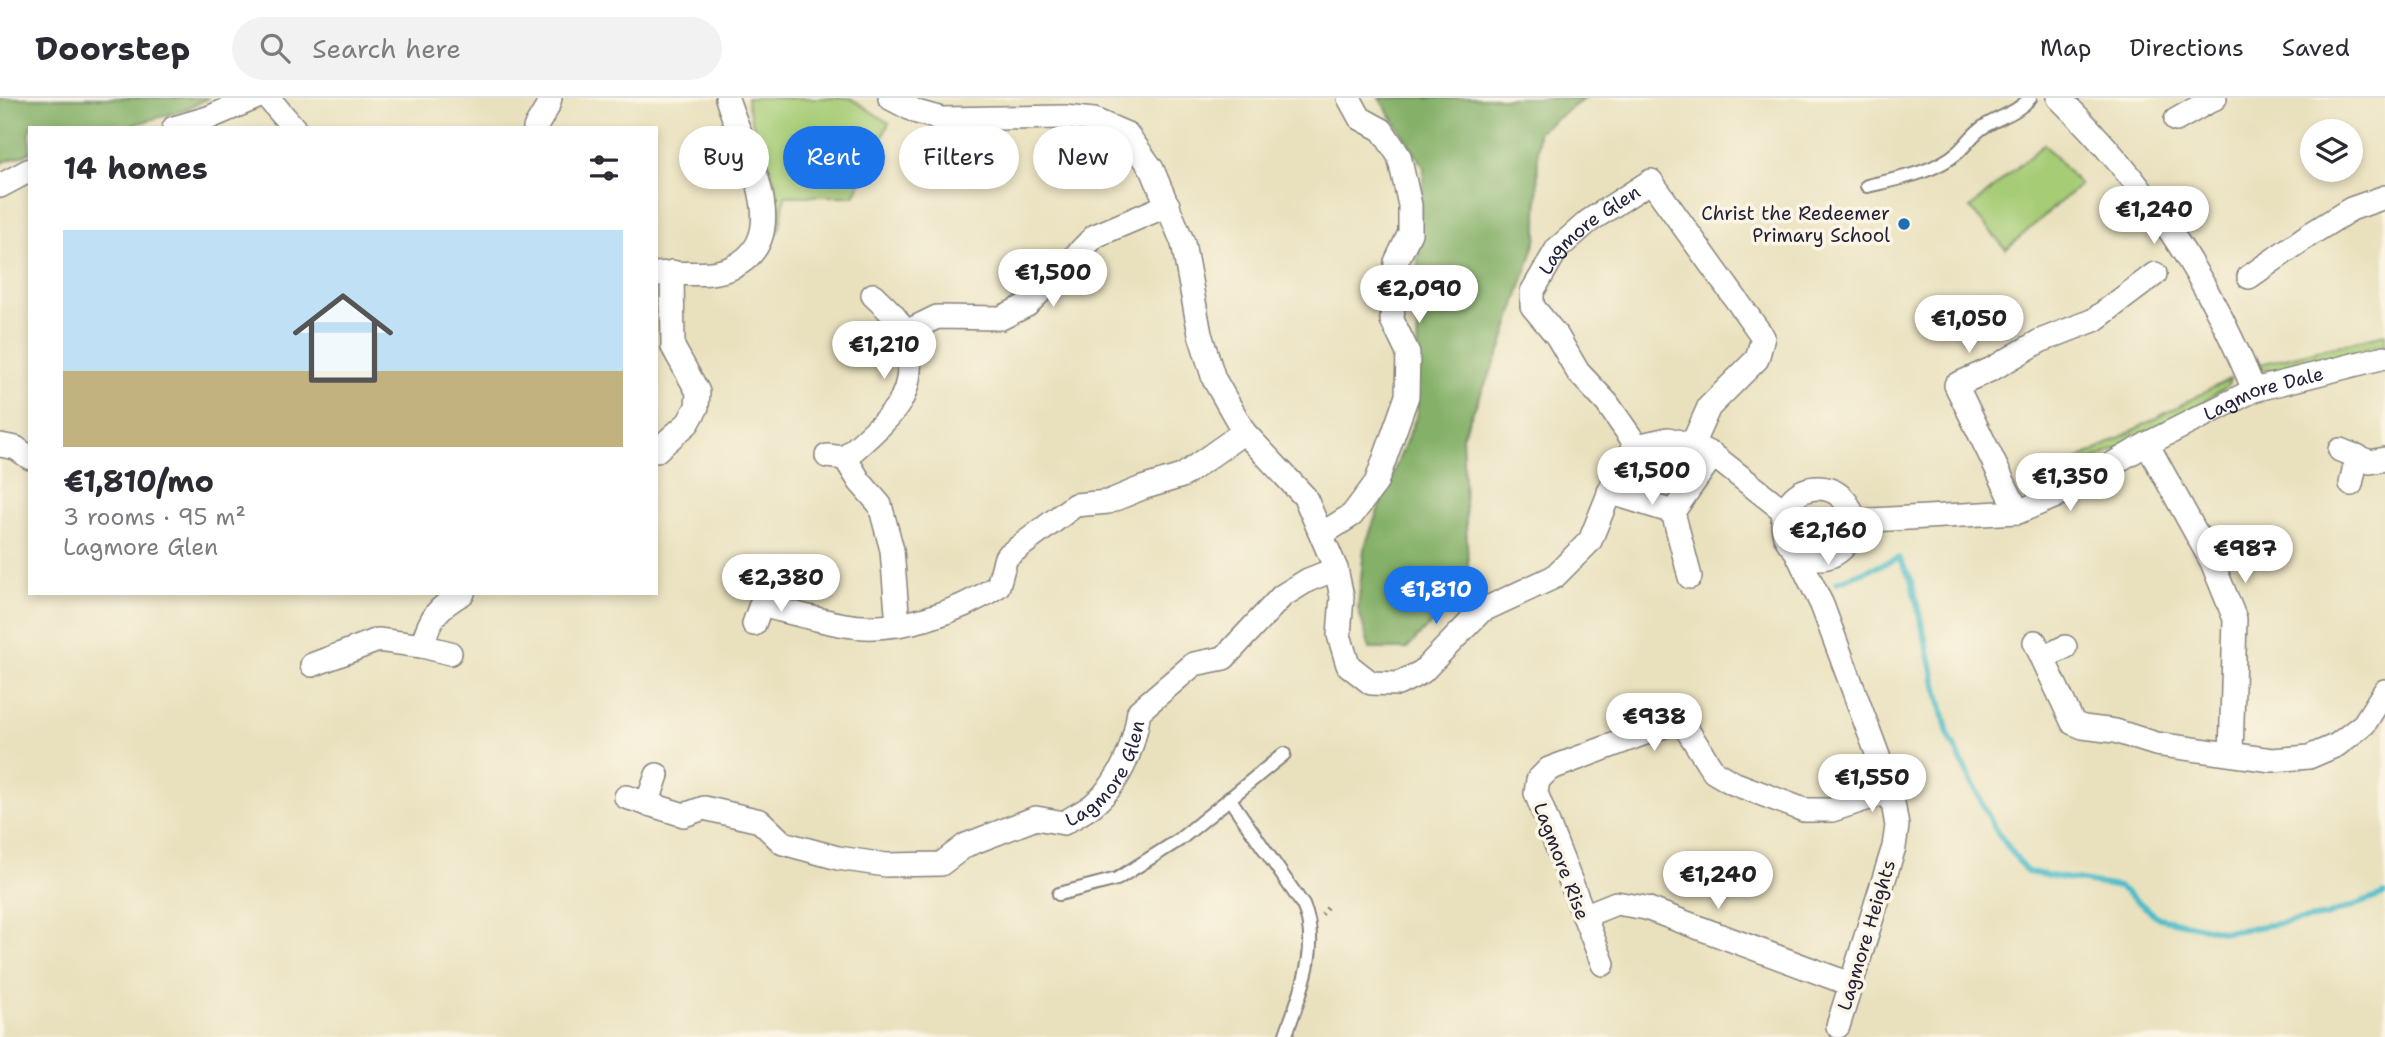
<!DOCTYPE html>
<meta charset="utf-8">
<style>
body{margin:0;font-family:"Shantell Sans",sans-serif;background:#f2f2f3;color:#2b2b33;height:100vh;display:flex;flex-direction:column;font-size:26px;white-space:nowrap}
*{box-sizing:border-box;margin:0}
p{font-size:23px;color:#7c7c81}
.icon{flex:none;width:38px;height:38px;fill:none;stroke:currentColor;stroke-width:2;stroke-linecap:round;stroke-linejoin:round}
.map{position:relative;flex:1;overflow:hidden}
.side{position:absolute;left:28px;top:28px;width:630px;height:469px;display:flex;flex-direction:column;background:#fff;border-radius:0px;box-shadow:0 4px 10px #0003}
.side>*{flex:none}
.banner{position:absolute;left:679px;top:28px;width:665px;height:63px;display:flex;gap:14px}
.fabs{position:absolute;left:2300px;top:21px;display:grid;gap:14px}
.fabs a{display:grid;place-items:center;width:63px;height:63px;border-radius:50%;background:#fff;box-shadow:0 4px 10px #0003;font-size:35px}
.price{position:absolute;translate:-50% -60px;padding:0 16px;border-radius:24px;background:#fff;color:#222;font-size:23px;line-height:46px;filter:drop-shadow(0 2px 4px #0008)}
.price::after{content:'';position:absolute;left:50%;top:42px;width:21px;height:16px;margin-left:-10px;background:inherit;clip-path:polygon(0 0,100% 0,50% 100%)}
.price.current{background:#1a73e8;color:#fff}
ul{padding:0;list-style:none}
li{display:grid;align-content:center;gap:14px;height:371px;padding:0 35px}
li+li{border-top:2px solid #e1e1e2}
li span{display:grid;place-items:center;height:217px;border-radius:0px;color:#555}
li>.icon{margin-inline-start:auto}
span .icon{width:126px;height:126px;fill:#fffc;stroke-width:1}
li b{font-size:30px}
h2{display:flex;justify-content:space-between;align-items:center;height:84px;padding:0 35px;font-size:30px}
.tag{padding:0 24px;border-radius:32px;background:#fff;box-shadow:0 4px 10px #0003;font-size:24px;line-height:63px}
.tag.current{background:#1a73e8;color:#fff}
header{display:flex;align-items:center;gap:42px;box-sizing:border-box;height:98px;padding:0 35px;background:#fff;border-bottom:2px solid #e1e1e2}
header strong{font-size:33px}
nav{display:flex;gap:38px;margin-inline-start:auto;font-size:24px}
.search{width:490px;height:63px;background:#f2f2f3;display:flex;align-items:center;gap:18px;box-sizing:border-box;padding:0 24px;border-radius:38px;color:#7c7c81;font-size:26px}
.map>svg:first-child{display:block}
.green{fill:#a6cc76;stroke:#647758;stroke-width:2}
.forest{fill:#84b067;stroke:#536951;stroke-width:2}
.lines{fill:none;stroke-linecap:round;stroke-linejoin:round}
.stream{stroke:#4ebcc7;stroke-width:6}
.service-casing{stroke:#86827c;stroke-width:16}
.minor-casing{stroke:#86827c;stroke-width:26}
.path{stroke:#86827c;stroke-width:3.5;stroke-dasharray:2 5;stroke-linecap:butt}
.service{stroke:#fff;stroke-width:12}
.minor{stroke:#fff;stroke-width:23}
.poi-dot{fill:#1f6fb2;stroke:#fcf5e5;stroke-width:2.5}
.labels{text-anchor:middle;stroke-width:7;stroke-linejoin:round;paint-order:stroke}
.poi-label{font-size:19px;fill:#22223b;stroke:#fcf5e5;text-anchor:end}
.street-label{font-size:19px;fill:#22223b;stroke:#fcf5e5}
</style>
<header>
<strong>Doorstep</strong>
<div class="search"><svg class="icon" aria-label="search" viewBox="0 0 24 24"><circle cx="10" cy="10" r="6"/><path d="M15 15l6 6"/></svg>Search here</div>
<nav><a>Map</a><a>Directions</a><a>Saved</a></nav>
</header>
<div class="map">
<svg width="2385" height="939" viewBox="0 0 2385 939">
<rect width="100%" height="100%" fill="#fcf5e5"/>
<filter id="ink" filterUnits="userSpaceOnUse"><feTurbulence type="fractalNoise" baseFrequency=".0143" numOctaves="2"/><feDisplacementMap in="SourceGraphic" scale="14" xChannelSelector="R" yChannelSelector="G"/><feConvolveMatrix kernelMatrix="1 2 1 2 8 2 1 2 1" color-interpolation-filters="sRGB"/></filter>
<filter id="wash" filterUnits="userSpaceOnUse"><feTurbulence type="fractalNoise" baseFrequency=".00686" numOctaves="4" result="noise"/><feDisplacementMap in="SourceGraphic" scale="28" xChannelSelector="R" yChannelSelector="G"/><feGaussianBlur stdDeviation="1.57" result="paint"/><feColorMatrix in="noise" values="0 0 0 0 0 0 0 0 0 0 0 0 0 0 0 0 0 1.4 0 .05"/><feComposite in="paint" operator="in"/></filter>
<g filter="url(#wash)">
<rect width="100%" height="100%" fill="#e9e1be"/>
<g class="green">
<path d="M747,0H850L889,25L854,98H785L780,129L765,156C769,146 774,136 777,126C786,82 751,42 747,0Z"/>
<polygon points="2044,46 2080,87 2006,151 1970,110"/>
<polygon points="2385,236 2385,246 2289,271 2264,272 2256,267"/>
<polygon points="2231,280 2227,288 2195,310 2069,375 2036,388 2025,384 2057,373"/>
</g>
<g class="forest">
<polygon points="0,0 209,0 185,12 122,30 30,30 30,55 0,65"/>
<polygon points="1379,0 1585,0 1538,34 1537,139 1501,251 1462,338 1469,488 1406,551 1370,551 1358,510 1364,451 1377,415 1417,317 1418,161 1424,69"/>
</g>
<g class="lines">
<polyline class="stream" points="1837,484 1899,460 1911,481 1948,636 1995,731 2027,774 2119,789 2159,820 2226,834 2326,818 2385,796"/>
</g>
</g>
<g filter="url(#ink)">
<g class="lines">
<defs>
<g id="service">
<path d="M1867,88C1897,81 1934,75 1958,54C1967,46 1974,34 1985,28C2001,18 2017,15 2030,0"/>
<path d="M1229,700L1303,807C1322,849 1299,898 1285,939"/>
<polyline points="1059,796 1117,781 1179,742 1284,656"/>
</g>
<g id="minor">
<polyline points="268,0 294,30"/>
<polyline points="890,0 917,14 942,21 1064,19 1094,22 1127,36 1152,71 1183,145 1200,236 1214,281 1244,334 1305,399 1336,471 1342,499 1339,537 1348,567 1371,585 1398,586 1422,574 1481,513 1554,479 1590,443 1621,366 1637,348 1668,341 1692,347 1713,357 1784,413"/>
<path d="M2059,0C2146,85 2208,179 2254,292"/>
<polyline points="2176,22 2215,0"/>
<polyline points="174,30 208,20 255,0"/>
<polyline points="535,30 547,10 550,0"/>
<polyline points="0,88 30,72"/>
<path d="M656,176C681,173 707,180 731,170C800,138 740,47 727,0"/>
<polyline points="2249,179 2309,137 2351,111 2385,99"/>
<polyline points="904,235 937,219 1001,220 1027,207 1095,138 1168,107"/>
<polyline points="2147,346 2212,464 2235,521 2231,656"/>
<polyline points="0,347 16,350 30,360"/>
<path id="s1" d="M1637,348L1607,305L1578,274L1557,238L1532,208V194L1557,151L1589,123L1651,83L1763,239L1757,261L1709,309L1692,347"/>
<polyline points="2340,352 2370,364 2385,361"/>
<polyline points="656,353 688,325 697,309 698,294 673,249 672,174"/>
<path d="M827,358L845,360C860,346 894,318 902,300C914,275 911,238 893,217C887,210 880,204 873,197"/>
<polyline points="845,360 860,384 880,407 892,452 898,527"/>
<polyline points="2351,386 2357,358"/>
<circle cx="1818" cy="425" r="35"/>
<polyline points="1609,394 1673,414"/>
<polyline points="2018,414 1956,287 1992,271 2040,243 2094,222 2155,176"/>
<path id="s2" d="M1853,423L2018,414L2054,399L2147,346L2254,292L2385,259"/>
<polyline points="1322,436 1352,417 1376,385 1407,298 1408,255 1392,222 1396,164 1410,135 1410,107 1399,58 1382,32 1360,20 1349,0"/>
<polyline points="1795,451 1822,507 1891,693 1897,728 1894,749 1838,928"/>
<polyline points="1690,479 1673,414 1713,357"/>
<path d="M761,507C789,514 817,522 845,527C894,536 958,515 998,488L1006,459L1075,407L1108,404L1142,390L1182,378L1244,334"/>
<polyline points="754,526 767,490"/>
<polyline points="2035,544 2073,625 2083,629 2115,633 2156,646 2272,662 2309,659 2337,647 2364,626 2385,593"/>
<polyline points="422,548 450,555"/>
<polyline points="2043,560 2065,549"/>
<path d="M312,567L378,542L422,548C430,519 437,510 463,495"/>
<path id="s3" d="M626,699L684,717L704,710L760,723L783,745L838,760L886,767L941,766L966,747L1036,720L1064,725C1073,719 1084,714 1093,707C1122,683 1134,649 1139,613L1194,566L1224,560L1282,498L1308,482L1336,471"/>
<polyline points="647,706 657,677"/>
<polyline points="1584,818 1616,805 1646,810 1850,886"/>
<polyline points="1603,866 1536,695 1538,682 1549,671 1669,626 1684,627 1714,674 1733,685 1804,712 1832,712 1891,693"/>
</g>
</defs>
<use href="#service" class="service-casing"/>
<use href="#minor" class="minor-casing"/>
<polyline class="path" points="1322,817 1328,808"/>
<use href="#service" class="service"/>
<use href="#minor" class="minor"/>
</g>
</g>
<circle class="poi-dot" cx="1904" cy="126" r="7"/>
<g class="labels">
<g class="poi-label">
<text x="1890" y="122">Christ the Redeemer<tspan x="1890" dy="22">Primary School</tspan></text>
</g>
<g class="street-label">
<text dy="7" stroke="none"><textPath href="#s1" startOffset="276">Lagmore Glen</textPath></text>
<text dy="7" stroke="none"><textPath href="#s2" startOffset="439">Lagmore Dale</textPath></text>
<text dy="7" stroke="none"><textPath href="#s3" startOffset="534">Lagmore Glen</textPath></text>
<text transform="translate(1562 763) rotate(69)" y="7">Lagmore Rise</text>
<text transform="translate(1866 837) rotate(-73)" y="7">Lagmore Heights</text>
</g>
</g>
</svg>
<div class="fabs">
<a><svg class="icon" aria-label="layers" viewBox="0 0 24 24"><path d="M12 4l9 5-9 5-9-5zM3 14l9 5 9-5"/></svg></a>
</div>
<b class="price" style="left:2154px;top:148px">€1,240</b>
<b class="price" style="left:1053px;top:211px">€1,500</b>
<b class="price" style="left:1419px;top:227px">€2,090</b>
<b class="price" style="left:1969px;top:257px">€1,050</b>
<b class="price" style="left:884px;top:283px">€1,210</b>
<b class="price" style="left:1652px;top:409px">€1,500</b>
<b class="price" style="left:2070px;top:415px">€1,350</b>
<b class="price" style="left:1828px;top:469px">€2,160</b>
<b class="price" style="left:2245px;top:487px">€987</b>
<b class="price" style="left:781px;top:516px">€2,380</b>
<b class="price current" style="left:1436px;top:528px">€1,810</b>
<b class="price" style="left:1654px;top:655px">€938</b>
<b class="price" style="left:1872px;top:716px">€1,550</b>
<b class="price" style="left:1718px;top:813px">€1,240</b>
<div class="banner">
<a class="tag">Buy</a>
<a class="tag current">Rent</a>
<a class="tag">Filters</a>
<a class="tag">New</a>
</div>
<section class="side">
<h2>14 homes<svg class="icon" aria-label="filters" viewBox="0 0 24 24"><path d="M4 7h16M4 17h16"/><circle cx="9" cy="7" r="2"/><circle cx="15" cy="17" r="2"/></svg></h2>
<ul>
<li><span style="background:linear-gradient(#bfe0f5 65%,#c2b280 0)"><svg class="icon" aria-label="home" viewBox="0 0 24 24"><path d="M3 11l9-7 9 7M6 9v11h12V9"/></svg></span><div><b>€1,810/mo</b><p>3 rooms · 95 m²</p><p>Lagmore Glen</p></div></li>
</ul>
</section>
</div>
